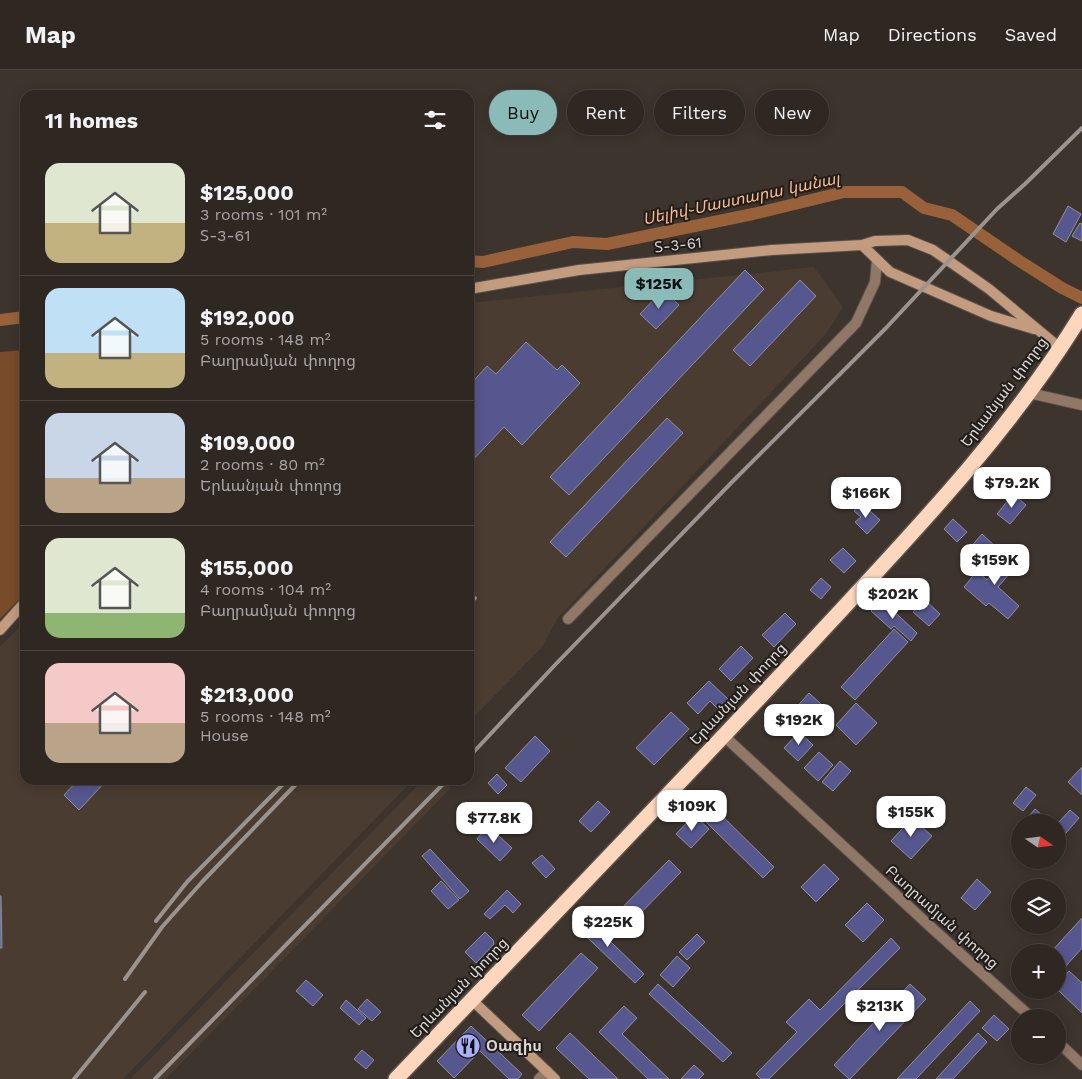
<!DOCTYPE html>
<meta charset="utf-8">
<style>
body{margin:0;font-family:"Work Sans","Noto Sans Armenian",sans-serif;background:#3a332f;color:#f1f3f6;height:100vh;display:flex;flex-direction:column;font-size:19px;white-space:nowrap}
*{box-sizing:border-box;margin:0}
p{font-size:16px;color:#a7a5a5}
.icon{flex:none;width:28px;height:28px;fill:none;stroke:currentColor;stroke-width:2;stroke-linecap:round;stroke-linejoin:round}
.map{position:relative;flex:1;overflow:hidden}
.panel{position:absolute;left:20px;top:20px;width:454px;height:695px;display:flex;flex-direction:column;background:#2e2722;border-radius:15px;box-shadow:0 2px 12px #0003,0 0 0 1px #494440}
.panel>*{flex:none}
.banner{position:absolute;left:489px;top:20px;width:475px;height:45px;display:flex;gap:10px}
.needle{width:32px;rotate:104deg}
.controls{position:absolute;left:1011px;top:744px;display:grid;gap:10px}
.controls a{display:grid;place-items:center;width:55px;height:55px;border-radius:50%;background:#2e2722;box-shadow:0 2px 12px #0003,0 0 0 1px #494440;font-size:25px}
.price{position:absolute;translate:-50% -42px;padding:0 11px;border-radius:10px;background:#fff;color:#222;font-size:16px;line-height:32px;filter:drop-shadow(0 1px 2px #0008)}
.price::after{content:'';position:absolute;left:50%;top:30px;width:15px;height:11px;margin-left:-8px;background:inherit;clip-path:polygon(0 0,100% 0,50% 100%)}
.price.selected{background:#8bbbb9;color:#111}
ul{padding:0;list-style:none}
li{display:flex;align-items:center;gap:15px;height:125px;padding:0 25px}
li+li{border-top:1px solid #494440}
li span{display:grid;place-items:center;flex:none;width:140px;height:100px;border-radius:15px;color:#555}
li>.icon{margin-inline-start:auto}
span .icon{width:60px;height:60px;fill:#fffc;stroke-width:1}
li b{font-size:21px}
h2{display:flex;justify-content:space-between;align-items:center;height:60px;padding:0 25px;font-size:21px}
.pill{padding:0 18px;border-radius:22px;background:#2e2722;box-shadow:0 2px 12px #0003,0 0 0 1px #494440;font-size:18px;line-height:45px}
.pill.selected{background:#8bbbb9;color:#111}
header{display:flex;align-items:center;gap:30px;box-sizing:border-box;height:70px;padding:0 25px;background:#2e2722;border-bottom:1px solid #494440}
header strong{font-size:24px}
nav{display:flex;gap:28px;margin-inline-start:auto;font-size:18px}
.map>svg:first-child{display:block}
.built{fill:#4a3c31}
.green{fill:#784b2a}
.lines{fill:none;stroke-linecap:round;stroke-linejoin:round}
.canal{stroke:#996139;stroke-width:12}
.building{fill:#575790;stroke:#8f909b}
.street-casing{stroke:#5a514c;stroke-width:12}
.secondary-casing{stroke:#5a514c;stroke-width:12}
.highway-casing{stroke:#5a514c;stroke-width:18}
.street{stroke:#917766;stroke-width:10}
.secondary{stroke:#c39b7f;stroke-width:10}
.highway{stroke:#fcd6bd;stroke-width:15}
.rail{stroke:#9b938f;stroke-width:4}
.labels{text-anchor:middle;stroke-width:4;stroke-linejoin:round;paint-order:stroke}
.street-label{font-size:15px;fill:#ddd7d3;stroke:#211d1a}
.poi-label{font-size:15px;font-weight:bold;fill:#ddd7d3;stroke:#211d1a;text-anchor:start}
.water-label{font-size:16px;font-style:italic;fill:#fbb98c;stroke:#211d1a}
</style>
<header>
<strong>Map</strong>
<nav><a>Map</a><a>Directions</a><a>Saved</a></nav>
</header>
<div class="map">
<svg width="1082" height="1009" viewBox="0 0 1082 1009">
<rect width="100%" height="100%" fill="#3d342e"/>
<g class="built">
<polygon points="814,197 843,237 826,264 557,549 542,577 469,652 469,233"/>
<polygon points="25,552 25,710 413,710 123,1009 0,1009 0,577"/>
<polygon points="423,710 443,710 451,718 166,1009 130,1009"/>
</g>
<polygon class="green" points="25,280 25,523 0,549 0,282"/>
<g class="lines">
<g class="canal">
<polyline points="469,191 483,192 573,172 607,174 753,144 844,122 902,122 924,138 952,145 1018,190 1062,218 1082,228"/>
<polyline points="0,250 25,247"/>
</g>
</g>
<g class="building">
<polygon points="1068,136 1081,144 1066,172 1053,164"/>
<polygon points="1080,153 1082,154 1082,171 1072,166"/>
<polygon points="745,200 764,219 569,425 550,407"/>
<polygon points="800,210 816,226 750,296 733,280"/>
<polygon points="663,220 679,235 656,259 640,244"/>
<polygon points="526,272 557,300 562,295 580,313 522,375 504,357 469,394 469,333 472,329 469,326 469,316 487,296 496,304"/>
<polygon points="667,348 683,363 566,487 550,472"/>
<polygon points="1013,424 1026,435 1010,454 997,444"/>
<polygon points="861,433 880,450 867,464 855,452 861,447 854,441"/>
<polygon points="953,449 967,462 957,472 944,459"/>
<polygon points="982,464 998,479 986,491 978,484 975,487 968,480"/>
<polygon points="843,478 856,491 844,503 830,490"/>
<polygon points="999,479 1017,495 998,517 1019,536 1008,549 989,533 986,536 964,517 977,501 987,510 999,496 991,489"/>
<polygon points="821,508 831,517 821,529 810,520"/>
<polygon points="924,529 940,544 929,556 913,542"/>
<polygon points="882,530 917,563 911,571 894,556 891,559 871,541"/>
<polygon points="785,543 796,554 774,577 762,565"/>
<polygon points="894,559 908,572 855,630 841,617"/>
<polygon points="741,576 753,588 731,611 719,599"/>
<polygon points="709,611 731,632 721,642 710,631 698,644 687,633"/>
<polygon points="809,623 822,635 799,661 786,649"/>
<polygon points="856,633 877,653 856,675 836,655"/>
<polygon points="671,642 689,659 654,695 636,678"/>
<polygon points="799,662 813,675 798,691 784,678"/>
<polygon points="535,666 550,681 521,712 505,698"/>
<polygon points="819,682 833,695 818,711 804,698"/>
<polygon points="840,691 851,701 833,721 822,712"/>
<polygon points="1082,697 1082,725 1068,712"/>
<polygon points="497,704 507,715 498,724 488,713"/>
<polygon points="78,710 107,710 79,740 64,725"/>
<polygon points="1026,717 1036,725 1023,741 1013,733"/>
<polygon points="598,731 610,742 591,762 579,751"/>
<polygon points="1035,739 1049,751 1048,752 1024,752"/>
<polygon points="716,740 774,797 763,808 706,752"/>
<polygon points="1070,740 1079,748 1058,772 1058,753"/>
<polygon points="694,745 709,759 691,778 676,764"/>
<polygon points="912,748 932,766 911,789 891,771"/>
<polygon points="488,756 512,778 500,791 477,769"/>
<polygon points="430,779 469,821 460,829 422,786"/>
<polygon points="542,785 555,799 546,808 532,793"/>
<polygon points="669,790 681,802 623,861 611,849"/>
<polygon points="824,794 839,809 816,832 801,817"/>
<polygon points="977,809 991,822 975,840 961,828"/>
<polygon points="441,811 459,830 448,839 431,821"/>
<polygon points="507,820 521,834 513,843 505,835 490,849 484,844"/>
<polygon points="0,826 1,826 2,878 0,878"/>
<polygon points="867,833 884,850 863,872 845,855"/>
<polygon points="581,843 644,904 635,913 572,853"/>
<polygon points="1082,848 1082,878 1065,897 1058,891 1058,882 1051,882"/>
<polygon points="485,862 493,870 494,874 476,893 465,882"/>
<polygon points="697,864 705,872 687,890 679,882"/>
<polygon points="891,868 900,878 769,1009 761,1009 756,1004 797,962 786,952 809,929 820,940"/>
<polygon points="581,883 598,898 539,961 522,945"/>
<polygon points="677,886 690,898 673,917 660,905"/>
<polygon points="1069,901 1082,913 1082,943 1058,920 1058,914"/>
<polygon points="306,910 323,925 313,936 296,921"/>
<polygon points="658,914 732,983 723,992 649,924"/>
<polygon points="910,914 926,929 850,1009 849,1009 834,995"/>
<polygon points="367,929 381,942 372,951 358,939"/>
<polygon points="346,930 366,948 359,955 340,938"/>
<polygon points="970,931 980,941 916,1009 897,1009"/>
<polygon points="624,936 637,948 622,964 669,1009 648,1009 599,962"/>
<polygon points="994,945 1009,959 997,971 982,958"/>
<polygon points="471,956 522,1004 518,1009 509,1009 480,981 454,1008 437,991"/>
<polygon points="570,963 618,1009 589,1009 556,978"/>
<polygon points="978,963 987,972 953,1009 936,1009"/>
<polygon points="362,980 374,990 366,999 354,989"/>
<polygon points="694,995 704,1004 699,1009 681,1009"/>
</g>
<g class="lines">
<defs>
<g id="street">
<polyline points="1029,323 1082,335"/>
<polyline points="568,549 856,253 875,212 877,190"/>
<polyline points="724,666 933,859 1032,948"/>
<polyline points="1058,972 1082,995"/>
<polyline points="539,1009 547,1001"/>
</g>
<g id="secondary">
<polyline points="862,175 890,202 991,246 1034,259"/>
<polyline points="469,219 579,200 772,180 862,175 875,171 908,170 933,180 989,219 1060,278"/>
<polyline points="0,560 25,532"/>
<polyline points="472,930 555,1009"/>
</g>
<path id="highway" d="M396,1009C533,866 671,723 806,578C904,472 1007,367 1082,244"/>
</defs>
<use href="#street" class="street-casing"/>
<use href="#secondary" class="secondary-casing"/>
<use href="#highway" class="highway-casing"/>
<use href="#street" class="street"/>
<use href="#secondary" class="secondary"/>
<use href="#highway" class="highway"/>
<g class="rail">
<polyline points="469,534 475,528"/>
<polyline points="469,687 554,596 732,412 886,258 997,139 1025,114 1082,58"/>
<polyline points="156,851 187,812 287,710"/>
<polyline points="125,909 162,857 202,812 300,710"/>
<polyline points="74,1009 145,922"/>
<polyline points="155,1009 447,710"/>
</g>
</g>
<defs>
<symbol id="restaurant-disc" viewBox="-11 -11 22 22"><circle r="9.5" fill="#acaffb" stroke="#211d1a"/><path d="M-5-6h1v4h1v-4h1v4h1v-4h1v5L-1.5 .5V6h-2V.5L-5-1ZM5-6V6H3V1.5H1.5Q1.5-4 5-6Z" fill="#111"/></symbol>
</defs>
<g fill-rule="evenodd">
<use href="#restaurant-disc" x="454" y="962" width="28" height="28"/>
</g>
<g class="labels">
<g class="street-label">
<text transform="translate(678 175) rotate(-6)" y="5">Տ-3-61</text>
<text transform="translate(1004 322) rotate(-53)" y="5">Երևանյան փողոց</text>
<text transform="translate(738 624) rotate(-47)" y="5">Երևանյան փողոց</text>
<text transform="translate(942 847) rotate(42)" y="5">Բաղրամյան փողոց</text>
<text transform="translate(459 918) rotate(-46)" y="5">Երևանյան փողոց</text>
</g>
<g class="poi-label">
<text x="486" y="981">Օազիս</text>
</g>
<g class="water-label">
<text transform="translate(741 128) rotate(-12)" y="6">Սելիվ֊Մաստարա կանալ</text>
</g>
</g>
</svg>
<div class="controls">
<a><svg class="needle" viewBox="-14 -14 28 28"><path d="M0-13l5 13h-10z" fill="#e53935"/><path d="M0 13l5-13h-10z" fill="#a7a5a5"/></svg></a>
<a><svg class="icon" aria-label="layers" viewBox="0 0 24 24"><path d="M12 4l9 5-9 5-9-5zM3 14l9 5 9-5"/></svg></a>
<a>+</a>
<a>−</a>
</div>
<b class="price selected" style="left:659px;top:240px">$125K</b>
<b class="price" style="left:1012px;top:439px">$79.2K</b>
<b class="price" style="left:866px;top:449px">$166K</b>
<b class="price" style="left:995px;top:516px">$159K</b>
<b class="price" style="left:893px;top:550px">$202K</b>
<b class="price" style="left:799px;top:676px">$192K</b>
<b class="price" style="left:692px;top:762px">$109K</b>
<b class="price" style="left:911px;top:768px">$155K</b>
<b class="price" style="left:494px;top:774px">$77.8K</b>
<b class="price" style="left:608px;top:878px">$225K</b>
<b class="price" style="left:880px;top:962px">$213K</b>
<div class="banner">
<a class="pill selected">Buy</a>
<a class="pill">Rent</a>
<a class="pill">Filters</a>
<a class="pill">New</a>
</div>
<section class="panel">
<h2>11 homes<svg class="icon" aria-label="filters" viewBox="0 0 24 24"><path d="M4 7h16M4 17h16"/><circle cx="9" cy="7" r="2"/><circle cx="15" cy="17" r="2"/></svg></h2>
<ul>
<li><span style="background:linear-gradient(#dfe7d0 60%,#c2b280 0)"><svg class="icon" aria-label="home" viewBox="0 0 24 24"><path d="M3 11l9-7 9 7M6 9v11h12V9"/></svg></span><div><b>$125,000</b><p>3 rooms · 101 m²</p><p>Տ-3-61</p></div></li>
<li><span style="background:linear-gradient(#bfe0f5 65%,#c2b280 0)"><svg class="icon" aria-label="home" viewBox="0 0 24 24"><path d="M3 11l9-7 9 7M6 9v11h12V9"/></svg></span><div><b>$192,000</b><p>5 rooms · 148 m²</p><p>Բաղրամյան փողոց</p></div></li>
<li><span style="background:linear-gradient(#c9d6e8 65%,#b9a48a 0)"><svg class="icon" aria-label="home" viewBox="0 0 24 24"><path d="M3 11l9-7 9 7M6 9v11h12V9"/></svg></span><div><b>$109,000</b><p>2 rooms · 80 m²</p><p>Երևանյան փողոց</p></div></li>
<li><span style="background:linear-gradient(#dfe7d0 75%,#8fb573 0)"><svg class="icon" aria-label="home" viewBox="0 0 24 24"><path d="M3 11l9-7 9 7M6 9v11h12V9"/></svg></span><div><b>$155,000</b><p>4 rooms · 104 m²</p><p>Բաղրամյան փողոց</p></div></li>
<li><span style="background:linear-gradient(#f6c9c9 60%,#b9a48a 0)"><svg class="icon" aria-label="home" viewBox="0 0 24 24"><path d="M3 11l9-7 9 7M6 9v11h12V9"/></svg></span><div><b>$213,000</b><p>5 rooms · 148 m²</p><p>House</p></div></li>
</ul>
</section>
</div>
